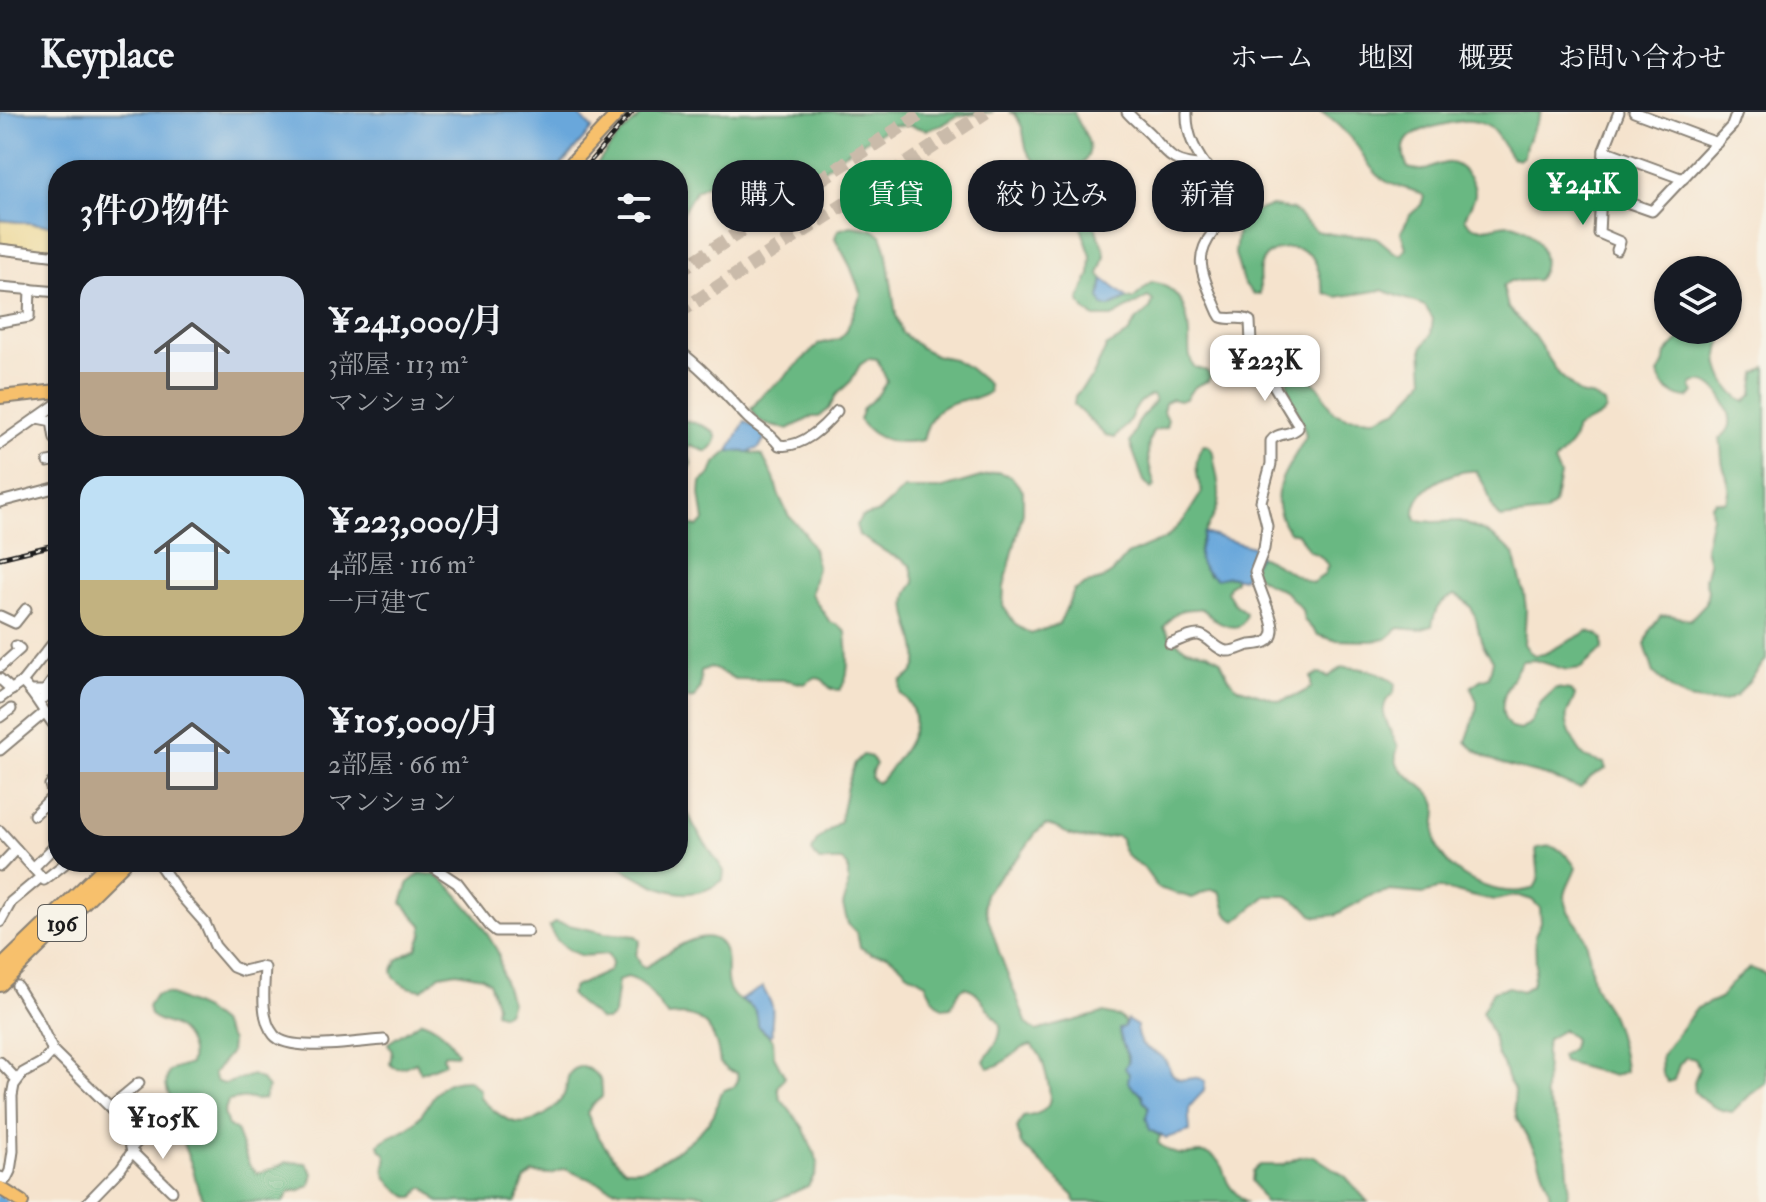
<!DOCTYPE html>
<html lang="ja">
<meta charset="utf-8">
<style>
body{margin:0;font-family:"IM FELL Double Pica","Noto Serif JP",serif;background:#242831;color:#f1f3f6;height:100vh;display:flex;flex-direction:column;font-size:30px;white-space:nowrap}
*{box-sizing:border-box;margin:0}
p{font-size:26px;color:#9ea1a6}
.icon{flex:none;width:44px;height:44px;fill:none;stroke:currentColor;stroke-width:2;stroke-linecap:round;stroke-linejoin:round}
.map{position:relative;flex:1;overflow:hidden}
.side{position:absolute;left:48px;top:48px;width:640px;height:712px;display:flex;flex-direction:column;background:#171b24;border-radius:32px;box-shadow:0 2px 6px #0004}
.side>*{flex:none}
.top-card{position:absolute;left:712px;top:48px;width:760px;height:72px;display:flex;gap:16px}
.fabs{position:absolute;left:1654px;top:144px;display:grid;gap:16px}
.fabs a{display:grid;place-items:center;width:88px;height:88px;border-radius:50%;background:#171b24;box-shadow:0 2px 6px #0004;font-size:40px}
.price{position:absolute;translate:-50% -68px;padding:0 18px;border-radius:16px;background:#fff;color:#222;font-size:26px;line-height:52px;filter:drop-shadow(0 2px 4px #0008)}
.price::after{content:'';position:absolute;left:50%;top:48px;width:24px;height:18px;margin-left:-12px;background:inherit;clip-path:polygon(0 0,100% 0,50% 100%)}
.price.selected{background:#0b8043;color:#fff}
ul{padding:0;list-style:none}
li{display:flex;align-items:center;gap:24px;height:200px;padding:0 32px}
li span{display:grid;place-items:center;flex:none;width:224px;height:160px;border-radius:24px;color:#555}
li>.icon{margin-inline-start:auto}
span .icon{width:96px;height:96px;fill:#fffc;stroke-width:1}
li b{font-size:34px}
h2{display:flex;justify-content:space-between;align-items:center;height:96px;padding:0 32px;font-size:34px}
.pill{padding:0 28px;border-radius:32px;background:#171b24;box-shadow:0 2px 6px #0004;font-size:28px;line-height:72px}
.pill.selected{background:#0b8043;color:#fff}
header{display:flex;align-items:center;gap:48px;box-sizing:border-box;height:112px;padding:0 40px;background:#171b24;border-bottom:2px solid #363941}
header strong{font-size:38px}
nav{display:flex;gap:44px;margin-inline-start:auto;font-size:28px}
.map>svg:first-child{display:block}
.forest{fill:#69b882;stroke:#426a4f;stroke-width:2}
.sand{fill:#eeda9e;stroke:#857b5d;stroke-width:2}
.water{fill:#69a7db;stroke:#42627c;stroke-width:2}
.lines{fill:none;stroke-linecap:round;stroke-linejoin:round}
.river{stroke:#69a7db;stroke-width:12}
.highway-tunnel{stroke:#cabbaa;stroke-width:14;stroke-dasharray:14 7;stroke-linecap:butt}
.minor-casing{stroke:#888074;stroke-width:13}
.major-casing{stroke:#888074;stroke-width:16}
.highway-casing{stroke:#888074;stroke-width:18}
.minor{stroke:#fff;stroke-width:9}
.major{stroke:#f7c06c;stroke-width:12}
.highway{stroke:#f7c06c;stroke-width:14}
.rail-casing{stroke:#1c1c1c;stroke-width:5}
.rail{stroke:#f7f3e8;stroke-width:2;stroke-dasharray:6;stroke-linecap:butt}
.labels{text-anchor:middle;stroke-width:8;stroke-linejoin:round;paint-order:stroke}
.shield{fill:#f7f3e8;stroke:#5e5c59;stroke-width:2}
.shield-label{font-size:22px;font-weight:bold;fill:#1c1c1c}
</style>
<header>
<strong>Keyplace</strong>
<nav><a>ホーム</a><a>地図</a><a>概要</a><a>お問い合わせ</a></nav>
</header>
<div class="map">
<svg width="1766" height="1090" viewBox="0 0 1766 1090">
<rect width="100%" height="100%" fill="#f7f3e8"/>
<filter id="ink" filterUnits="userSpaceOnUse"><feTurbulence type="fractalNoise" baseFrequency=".0125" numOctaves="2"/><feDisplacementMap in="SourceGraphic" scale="16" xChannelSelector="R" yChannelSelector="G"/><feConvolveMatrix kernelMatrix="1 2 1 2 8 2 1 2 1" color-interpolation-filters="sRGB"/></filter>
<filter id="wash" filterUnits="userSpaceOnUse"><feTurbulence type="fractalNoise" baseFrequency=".006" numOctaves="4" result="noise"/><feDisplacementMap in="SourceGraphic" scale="32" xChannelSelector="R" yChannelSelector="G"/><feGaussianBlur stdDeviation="1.8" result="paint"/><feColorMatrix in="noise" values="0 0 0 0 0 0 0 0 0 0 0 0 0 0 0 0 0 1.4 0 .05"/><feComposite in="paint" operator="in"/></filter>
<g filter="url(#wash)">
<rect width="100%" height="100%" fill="#f5e3cd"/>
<g class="forest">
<polygon points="645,0 993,0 957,4 942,13 927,18 912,14 893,13 843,42 801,75 787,82 757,90 741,89 729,83 719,73 711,71 696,78 678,108 678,58 592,58 618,25"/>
<path d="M1009,0H1074C1078,13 1092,27 1089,41C1083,62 1047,60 1034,48C1025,41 1025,30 1023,19C1022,13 1018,8 1015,2Z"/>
<path d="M1321,0H1541L1526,33L1524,44L1520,47L1511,45C1505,37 1497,20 1489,15C1473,5 1459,9 1442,13C1416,18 1394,25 1408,56C1433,62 1426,54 1446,51C1459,49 1476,69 1475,82C1474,90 1468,98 1465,106C1469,112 1472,116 1479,116C1490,117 1501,111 1511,112C1536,116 1554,147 1537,168L1510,169L1503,174L1508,196L1534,224L1559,262L1580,282L1594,285L1605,292L1606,298C1599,309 1585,309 1575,317C1576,334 1563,338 1554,351L1560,363L1554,393L1545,401L1500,406L1493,397L1486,376L1476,359C1451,357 1408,379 1416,408L1434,410L1460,409L1485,420L1506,434L1514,442L1524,481L1526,497L1524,532L1530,540L1535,543L1544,542L1588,519L1598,522L1603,528V537L1581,556L1567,558L1535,548L1522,549C1514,564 1497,587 1504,605C1505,609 1508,612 1511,616L1521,618L1531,610L1541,590L1556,576L1570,578L1575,583C1573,590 1569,596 1567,602C1564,612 1577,638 1585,645C1590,648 1599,649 1604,651L1606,657L1592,664L1580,676C1569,674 1561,669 1550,665C1521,656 1488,653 1466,630L1476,601L1477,590L1471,575L1480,568L1489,565L1493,548C1488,541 1482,534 1480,525C1475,505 1477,494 1455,483C1438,490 1435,497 1432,514L1419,518L1399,516L1386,527L1372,529L1334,528L1318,523L1304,508L1302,498L1286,480L1268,472L1249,458L1259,444C1278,451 1293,464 1312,471L1324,463L1328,453L1320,444L1309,439L1298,422L1289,420C1262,380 1288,359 1306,324C1302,304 1290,289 1287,269L1294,264C1323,269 1319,277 1333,300L1347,305L1374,307L1398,297L1417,277L1424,267L1422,236L1431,222L1433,207L1425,194L1382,178L1336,185L1325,181C1320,170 1320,154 1312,145C1298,130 1264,134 1260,156C1258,164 1261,174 1260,182L1254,183L1243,170L1235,142L1238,114L1251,100L1272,94L1293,98L1316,119L1337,123L1376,125L1394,140L1401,143L1406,136L1401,120L1410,103L1421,93L1424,84C1412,75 1396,77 1384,68C1371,59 1366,47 1357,34C1347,21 1335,9 1321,0Z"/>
<path d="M1077,77C1083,85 1105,136 1105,143C1104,149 1101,157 1099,162L1103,167L1100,186L1121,190L1128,186L1133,187L1152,170C1180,175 1188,198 1189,223C1190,237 1187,242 1194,255L1207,259L1210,264L1208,269C1196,273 1192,276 1186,287L1179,289L1172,287L1165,291L1163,299L1168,307L1166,315L1153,319C1144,338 1149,354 1155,374L1151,377L1144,369L1130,331L1138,311L1155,288L1152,283C1137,289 1136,297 1129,309C1125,315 1119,321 1115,326L1106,324L1074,293L1075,284L1093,264L1106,235L1127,223L1136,209L1150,197L1153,189L1148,185L1112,205H1093L1084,197L1079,188L1090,163L1091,144L1070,84L1072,80Z"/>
<path d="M851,114L871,117L881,123L886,137L896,203L902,221L921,236L935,243L953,247L969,256L988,272L989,280C980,287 973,286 963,288C938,293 929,303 923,328C898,333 876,330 859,308L863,296L877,284L887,269L877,247L870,246L860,253L851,269L836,283L829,297L819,305H812L788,317C774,315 757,313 751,297L764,281L778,271L819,232L839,227L846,220L861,182L850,154L835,126L838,118Z"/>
<path d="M1728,172C1736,183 1736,199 1741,212L1735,221L1724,224C1723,226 1719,235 1719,237C1715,256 1728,282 1745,290L1753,282L1756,262L1766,255V548L1737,584L1724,589L1709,590L1688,587L1673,578L1654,561L1645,533L1650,518L1661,504L1670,503L1690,508L1706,491L1708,478L1705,467L1709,451L1705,436L1712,404L1711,393L1716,389L1725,390C1734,377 1726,366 1723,353C1721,345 1722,335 1720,327C1723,323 1727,321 1729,316C1734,305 1722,281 1712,274C1706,269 1701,269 1693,271L1691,276L1694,280L1689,286C1675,286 1661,276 1658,262L1664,253L1666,242L1676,231L1695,218H1728Z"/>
<path d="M678,307C694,311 734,317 707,340L691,333L687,336L691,352L687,362L678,361Z"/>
<path d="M1203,333L1209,334L1213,340C1214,354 1220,370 1219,385C1217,416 1182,432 1209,463C1217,464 1227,463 1235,466V469L1229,474L1227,480L1234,491L1246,501C1244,522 1224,515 1212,506C1209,503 1206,499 1202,497C1200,496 1198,497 1196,497C1178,497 1174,501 1164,515L1172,527L1187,537L1208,541L1220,548L1229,566L1236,575L1280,589L1298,583L1311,576V565L1320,561L1328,565L1342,555C1362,556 1379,558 1395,571L1394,581C1372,596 1391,616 1398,635C1397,639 1395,643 1396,647C1397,662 1427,673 1434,687C1441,700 1432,715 1436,730C1445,764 1501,789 1534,776L1539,767L1536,737C1554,729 1567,741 1576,756C1572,768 1563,779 1565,791C1567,802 1576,809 1581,818C1591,834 1589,855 1594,872C1597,882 1604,890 1609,899C1615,908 1625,947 1625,959L1614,964L1563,950L1561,944L1572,936L1574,927L1563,918L1548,927L1546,935L1545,984L1559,1013L1566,1036L1569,1073L1566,1090H1551L1548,1074L1537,1043L1517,1007L1514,993L1515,979L1507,966L1503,952L1497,942L1493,924L1482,899L1493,879L1509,875L1522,879L1532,873L1536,854L1535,823L1541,810L1540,796L1532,788L1519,784H1512L1496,788L1479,786L1440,776L1424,782L1389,779L1372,783L1335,803L1318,805L1312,803L1305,795L1287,784H1266L1236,809C1217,803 1230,774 1210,778C1205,779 1198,784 1192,786L1158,776L1143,755L1128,745L1123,738L1121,727L1116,724C1101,727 1084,729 1070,723C1060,718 1056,714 1045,713L1036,721L1020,743L993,771L985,782L984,793L999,840L1027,912L1036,919L1103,901L1120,905L1125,911L1124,915L1119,918C1119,927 1125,934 1127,943C1130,955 1130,966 1134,977C1150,986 1149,1001 1150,1018L1160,1024L1158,1031C1185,1054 1194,1034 1212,1044C1223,1050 1223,1061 1228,1071C1232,1079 1239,1084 1246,1090H1075L1074,1084L1021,1032L1017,1016L1023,1005C1054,1001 1053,988 1046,962C1043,950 1041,941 1031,933C1014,936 1007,954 988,956L984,949C989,940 999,931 1000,920C1002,909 994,905 988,897C981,888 979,879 965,875L960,878L951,895L942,896L933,886L925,871L907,860L897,850L887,843L872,842L860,835L857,821L848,812L843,794L848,773V755L842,749H819L812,739L817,728L840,709L847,674L855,651L863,643L871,645L876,652L872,659L871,666L877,671C887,664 886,662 893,653C911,630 927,604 900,581L901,569C939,552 898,510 908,481C908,480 914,472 915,471L911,454L901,447L891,443L859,423L856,413L862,405L879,400L904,377H940L997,360L1011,364L1023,379V400L1004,475L1003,494L1016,513L1031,522L1059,512L1074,479L1086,472L1101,468L1112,461L1127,443L1165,427L1184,408L1202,380C1196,365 1193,346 1203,333Z"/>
<path d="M729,339L748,340L762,343L774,366L778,381L788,403L804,420L813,437L817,454L811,482L830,510L838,513L846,520C847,539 852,562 840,578L831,577L823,568L816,565L804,572L787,568L735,567L710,555L701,559L700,576L694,586L678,588V411L698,415L704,409L700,382L701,370L711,362L715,351Z"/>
<path d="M678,689L687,699L695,716L724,759L723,768C684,799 646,768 611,750H678Z"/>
<path d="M421,761L435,763L449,773L477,805L498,840L502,863L511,890L507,900L502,903L495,900L496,892L489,870L482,865L457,860L440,863L422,878C409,876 397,873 392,860L397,848L417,836L423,821L422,813L402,791L409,770Z"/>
<path d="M555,810L605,821L636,824L640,829L636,842L641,854L646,855C662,844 714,804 725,840C730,854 722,870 733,883C744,897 759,887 758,914L773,928L774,944L785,965L778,975L780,986L803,1015L818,1050L815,1062L808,1074L772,1090H705L704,1082L614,1077L565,1057L551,1062L533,1061L525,1067L516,1090H439L425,1076H422L414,1085H409C401,1080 388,1072 385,1061C382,1050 393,1048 380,1037L379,1032C387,1023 402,1021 412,1013C434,994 431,967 468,968L480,978V986C502,1006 517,1021 546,1002C552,998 560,990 564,983C570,970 562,960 582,954C599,962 603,966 602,985L591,994L587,1001C596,1023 607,1041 625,1057C631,1057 638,1058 644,1056C666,1049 702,1023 714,1002C721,988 713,979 734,975L738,968L737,961L728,958L720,951C718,932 711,908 688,904C682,902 674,904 668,904C652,887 651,871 627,865L618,869L614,903L608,908H600C591,899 578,892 570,882L574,875L609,859L612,850L608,842C599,842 589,845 580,843C566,838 554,828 549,815Z"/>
<path d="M1750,856L1766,862V971L1750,983L1733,1000C1717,999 1706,991 1695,980L1694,970L1699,957L1695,947L1686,945L1679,953L1674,968L1668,970L1662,962L1661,944L1669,933L1697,896L1720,886L1732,871Z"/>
<path d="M167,881L204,898L220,911L231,929L230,941L213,962L217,970L225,972L252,963L262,968L268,976L264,987L256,988L246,986L228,989L224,1001L228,1014L236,1018L249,1053L257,1061L267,1059L287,1050L306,1051L313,1061L310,1073L301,1078L290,1080L283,1090H206C194,1075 198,1071 192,1054C185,1034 173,1020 187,1000L183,993L174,991C166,980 164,971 169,959L190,952C195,939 186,922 175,915C167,910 159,910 150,903L148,894L155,883Z"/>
<path d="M422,909C438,915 450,925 457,941L456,943L444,942L443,945L445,951L421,961L416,950C408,953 397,961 390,952L392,939L388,931Z"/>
<polygon points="1314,1044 1346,1065 1368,1090 1265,1090 1252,1069 1253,1059 1260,1053 1282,1053 1299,1045"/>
</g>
<polygon class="sand" points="0,108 58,114 58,141 0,134"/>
<g class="water">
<polygon points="0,0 582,0 580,4 592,17 557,58 58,58 58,114 0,108"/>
<polygon points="1103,167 1128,186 1109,195 1103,194 1100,186"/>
<polygon points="745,309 762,320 764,328 759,336 748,340 729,339"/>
<path d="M1204,421L1252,435L1259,441V444L1242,467L1229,464L1217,467C1194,454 1197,444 1204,421Z"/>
<path d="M763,875C765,881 770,888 772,894C774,904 770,912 772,922L770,924L758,914C758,899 753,893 740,888Z"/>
<path d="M1127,908L1137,914C1137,921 1137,926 1142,932C1148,939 1158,940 1164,947C1170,954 1169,964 1180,967C1190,969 1194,962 1205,969L1204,979C1186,998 1188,992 1190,1019L1166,1026L1150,1018L1146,1005L1149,995L1143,989L1142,982L1134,977L1128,970L1129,962L1125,956L1129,948C1126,939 1119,925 1119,917L1124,915Z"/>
</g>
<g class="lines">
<polyline class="river" points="0,1089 1,1090"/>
</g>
</g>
<g filter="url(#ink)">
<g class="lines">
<g class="highway-tunnel">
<polyline points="678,160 924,0"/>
<polyline points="678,201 986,0"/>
</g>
<defs>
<g id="minor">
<path d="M1127,0C1134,8 1143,15 1151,23C1171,47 1174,52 1207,54"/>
<polyline points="1619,0 1604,38 1601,81 1652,99 1732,14 1737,0"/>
<polyline points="1634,0 1717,31"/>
<polyline points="1604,38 1683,67"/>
<polyline points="1601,81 1599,121 1620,130 1617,138"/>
<polyline points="0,137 58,144"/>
<polyline points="0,175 58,180"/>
<polyline points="0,210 29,205 30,177"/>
<path d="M678,238C704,257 724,281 746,304C756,315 770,320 779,333C801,337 824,315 837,299"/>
<polyline points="37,306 52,309 55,327"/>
<polyline points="0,332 58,291"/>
<polyline points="48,350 58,348"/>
<polyline points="0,390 58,375"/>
<polyline points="0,504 15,511 26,497"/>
<path d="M1170,532C1179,529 1190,522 1199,523C1210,525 1215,537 1226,539C1235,540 1241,535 1249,533C1259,532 1272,533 1273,519C1274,506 1258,476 1255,460L1264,437L1267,414L1261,389L1271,352V329C1277,320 1290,324 1298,316V313L1254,241L1251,231L1250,209C1241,203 1230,209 1221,205C1217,199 1216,194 1213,188C1202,161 1193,145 1214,119C1223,108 1231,102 1230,87C1228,75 1220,70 1212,62C1197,44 1186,23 1187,0"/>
<polyline points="0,555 20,537 16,534"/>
<polyline points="0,567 12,578"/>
<path d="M22,570C37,584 45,603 58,618"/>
<polyline points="31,579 45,579 58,561"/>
<polyline points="0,586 22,570 58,525"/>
<polyline points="43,586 53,581 58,584"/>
<polyline points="0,605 11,597"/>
<polyline points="0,638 44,601"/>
<polyline points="34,703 51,686 53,683 50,673 58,665"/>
<polyline points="0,719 44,768 67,750"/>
<polyline points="430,750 436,757 457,771 490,814 496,819 527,819"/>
<path d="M159,752L182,785L205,811L215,834L233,855L243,859L260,855L265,856C264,875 260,907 274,923C289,942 361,929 384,928"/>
<polyline points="0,754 16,737"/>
<polyline points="33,756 55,734"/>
<polyline points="0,810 11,790 41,765"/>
<polyline points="17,874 38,908 53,939 110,995 120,1007 128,1022 132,1040 121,1056 88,1090"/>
<polyline points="0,950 17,968"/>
<polyline points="110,995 139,971"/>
<polyline points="132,1035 152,1016"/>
<polyline points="132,1040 172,1079"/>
<polyline points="0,1065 6,1067 10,1059 13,1039 12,984 14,973 23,961 43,950 53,939"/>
</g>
<g id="major">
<polyline points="565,58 619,0"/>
<polyline points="0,285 58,279"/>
<polyline points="0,1076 22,1090"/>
</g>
<g id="highway">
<polyline points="0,857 111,750"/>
<polyline points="0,872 124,750"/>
</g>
</defs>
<use href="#minor" class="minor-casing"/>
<use href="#major" class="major-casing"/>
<use href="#highway" class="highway-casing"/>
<use href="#minor" class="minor"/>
<use href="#major" class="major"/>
<use href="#highway" class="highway"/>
<defs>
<g id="rail">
<polyline points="583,58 632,0"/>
<polyline points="0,446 58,432"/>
</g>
</defs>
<use href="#rail" class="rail-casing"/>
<use href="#rail" class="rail"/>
</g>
</g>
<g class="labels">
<rect class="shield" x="38" y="793" width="48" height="36" rx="6"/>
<g class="shield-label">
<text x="62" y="819">196</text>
</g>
</g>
</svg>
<div class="fabs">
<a><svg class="icon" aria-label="layers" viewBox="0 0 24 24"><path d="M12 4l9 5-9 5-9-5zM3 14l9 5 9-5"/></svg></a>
</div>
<b class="price selected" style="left:1583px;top:115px">¥241K</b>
<b class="price" style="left:1265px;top:291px">¥223K</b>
<b class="price" style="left:163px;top:1049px">¥105K</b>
<div class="top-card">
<a class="pill">購入</a>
<a class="pill selected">賃貸</a>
<a class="pill">絞り込み</a>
<a class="pill">新着</a>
</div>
<section class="side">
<h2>3件の物件<svg class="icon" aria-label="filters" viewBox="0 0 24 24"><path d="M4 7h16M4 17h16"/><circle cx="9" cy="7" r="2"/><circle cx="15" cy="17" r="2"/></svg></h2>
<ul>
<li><span style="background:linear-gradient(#c9d6e8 60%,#b9a48a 0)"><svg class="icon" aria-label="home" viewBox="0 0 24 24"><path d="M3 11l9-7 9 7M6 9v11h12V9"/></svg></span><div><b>¥241,000/月</b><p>3部屋 · 113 m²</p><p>マンション</p></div></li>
<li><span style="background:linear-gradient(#bfe0f5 65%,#c2b280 0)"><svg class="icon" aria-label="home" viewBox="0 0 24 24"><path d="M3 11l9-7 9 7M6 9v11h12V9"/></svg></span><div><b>¥223,000/月</b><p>4部屋 · 116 m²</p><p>一戸建て</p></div></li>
<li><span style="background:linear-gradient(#a9c7e8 60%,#b9a48a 0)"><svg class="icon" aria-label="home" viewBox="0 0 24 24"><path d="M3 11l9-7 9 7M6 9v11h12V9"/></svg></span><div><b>¥105,000/月</b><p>2部屋 · 66 m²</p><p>マンション</p></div></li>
</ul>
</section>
</div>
